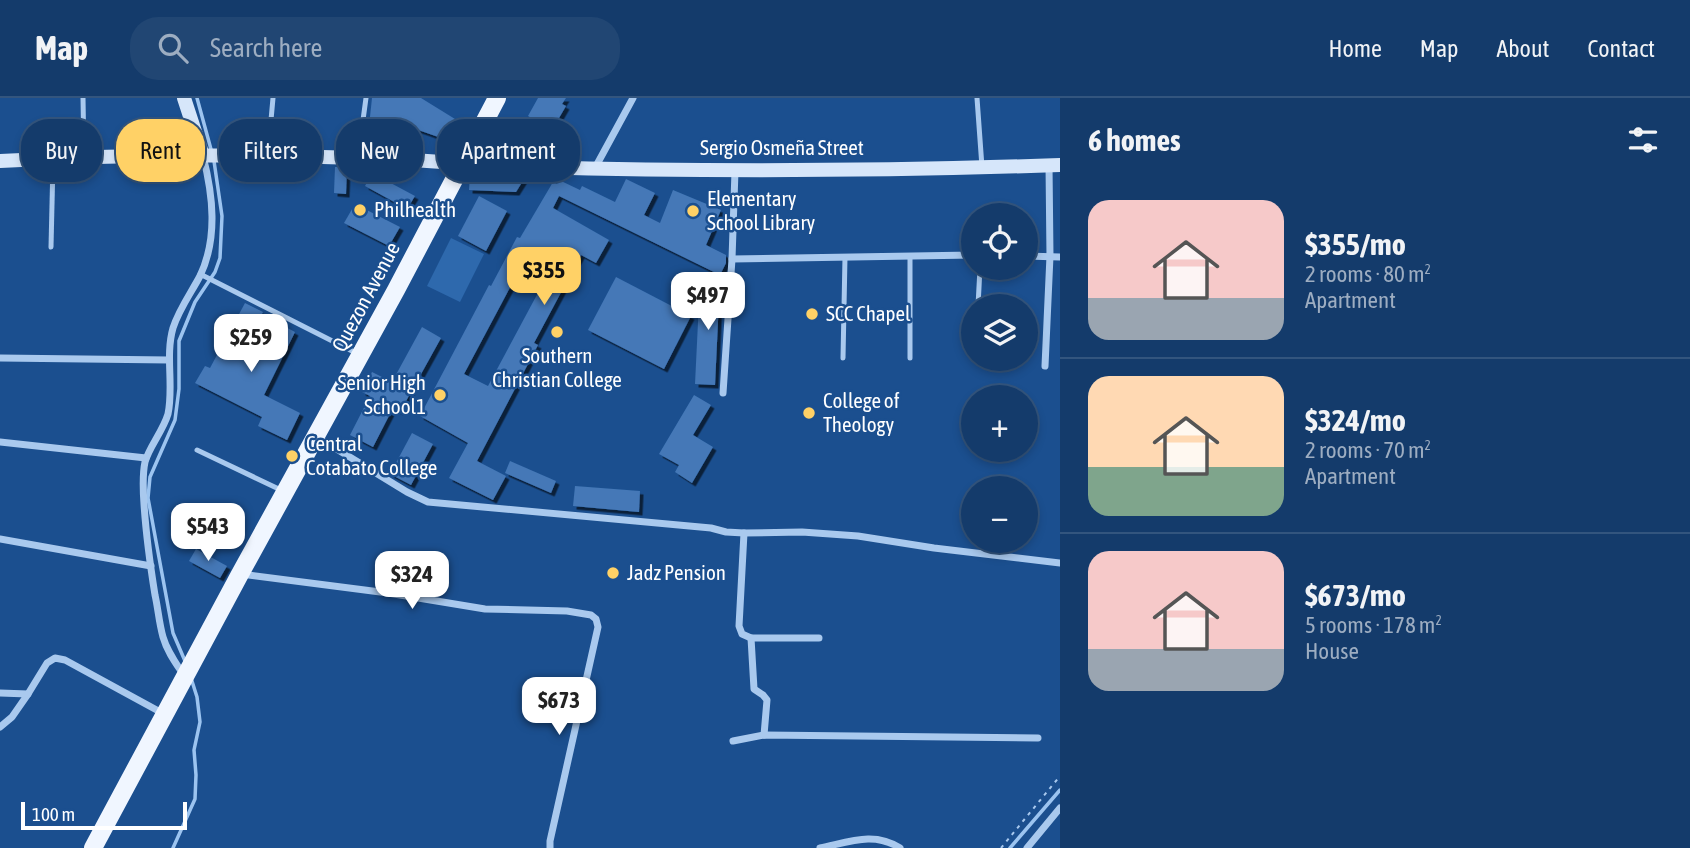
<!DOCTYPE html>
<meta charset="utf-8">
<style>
body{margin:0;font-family:"Asap Condensed",sans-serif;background:#214673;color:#f1f3f6;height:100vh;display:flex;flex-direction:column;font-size:26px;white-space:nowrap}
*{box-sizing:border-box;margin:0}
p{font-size:23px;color:#9dadc1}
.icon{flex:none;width:38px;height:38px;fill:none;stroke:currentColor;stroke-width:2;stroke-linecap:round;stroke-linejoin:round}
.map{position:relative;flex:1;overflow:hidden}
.side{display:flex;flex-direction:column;background:#143b6b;width:630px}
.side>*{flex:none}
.guide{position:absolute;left:21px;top:21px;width:665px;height:63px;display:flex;gap:14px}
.fabs{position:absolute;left:961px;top:105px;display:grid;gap:14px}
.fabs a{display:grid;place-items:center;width:77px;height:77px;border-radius:50%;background:#143b6b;box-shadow:0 4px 10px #0003,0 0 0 2px #33557e;font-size:35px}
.scale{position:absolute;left:21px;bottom:18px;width:166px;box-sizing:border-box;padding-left:7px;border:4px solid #fff;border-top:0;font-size:19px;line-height:24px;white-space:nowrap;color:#fff;-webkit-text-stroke:5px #1b4f8f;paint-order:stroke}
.price{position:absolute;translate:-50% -60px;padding:0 16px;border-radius:14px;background:#fff;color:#222;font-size:23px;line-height:46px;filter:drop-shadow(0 2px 4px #0008)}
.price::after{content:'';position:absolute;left:50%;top:42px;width:21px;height:16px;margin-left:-10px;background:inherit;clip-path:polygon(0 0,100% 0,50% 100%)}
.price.current{background:#ffd166;color:#111}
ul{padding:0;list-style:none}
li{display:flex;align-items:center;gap:21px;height:175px;padding:0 28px}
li+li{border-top:2px solid #33557e}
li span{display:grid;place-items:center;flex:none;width:196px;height:140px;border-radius:21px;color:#555}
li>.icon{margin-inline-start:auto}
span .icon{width:84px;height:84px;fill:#fffc;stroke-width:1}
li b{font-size:30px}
h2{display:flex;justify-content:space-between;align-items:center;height:84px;padding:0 28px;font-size:30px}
.tag{padding:0 24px;border-radius:28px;background:#143b6b;box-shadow:0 4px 10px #0003,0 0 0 2px #33557e;font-size:24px;line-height:63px}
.tag.current{background:#ffd166;color:#111}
header{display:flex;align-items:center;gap:42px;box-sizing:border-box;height:98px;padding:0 35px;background:#143b6b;border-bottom:2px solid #33557e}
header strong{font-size:33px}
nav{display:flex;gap:38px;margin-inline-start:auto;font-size:24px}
.search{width:490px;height:63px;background:#214673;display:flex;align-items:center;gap:18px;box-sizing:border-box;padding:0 24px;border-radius:28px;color:#9dadc1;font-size:26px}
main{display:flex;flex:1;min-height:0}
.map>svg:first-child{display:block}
.green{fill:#2e69ad}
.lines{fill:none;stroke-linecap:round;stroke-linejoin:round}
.stream{stroke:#9cc4f0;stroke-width:3.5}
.building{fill:#4478b7;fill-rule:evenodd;filter:url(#shadow)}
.path{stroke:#a9c9ee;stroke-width:2;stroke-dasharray:3.5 5;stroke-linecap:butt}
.lane{stroke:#a9c9ee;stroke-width:5}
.street{stroke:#a9c9ee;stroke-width:7}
.secondary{stroke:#d6e6fa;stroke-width:14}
.primary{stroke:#f0f6ff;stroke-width:18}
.poi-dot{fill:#ffd166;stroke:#1b4f8f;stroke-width:2.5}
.labels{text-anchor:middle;stroke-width:5;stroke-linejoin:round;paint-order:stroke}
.street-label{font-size:21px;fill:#fff;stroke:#1b4f8f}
.poi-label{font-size:21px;fill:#fff;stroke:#1b4f8f;text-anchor:start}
</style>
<header>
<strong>Map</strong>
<div class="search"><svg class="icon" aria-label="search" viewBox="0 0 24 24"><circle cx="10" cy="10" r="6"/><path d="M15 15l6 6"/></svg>Search here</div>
<nav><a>Home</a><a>Map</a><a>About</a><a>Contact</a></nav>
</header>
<main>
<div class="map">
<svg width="1060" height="750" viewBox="0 0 1060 750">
<defs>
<filter id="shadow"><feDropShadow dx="3.5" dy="3.5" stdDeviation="0" flood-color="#0009"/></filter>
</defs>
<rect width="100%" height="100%" fill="#1b4f8f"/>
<polygon class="green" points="451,140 484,156 460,204 427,188"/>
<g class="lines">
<g class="stream">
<polyline points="197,0 212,55"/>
<polyline points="185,563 173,535 148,400 150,379 175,322 179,291 179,243 195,204 215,174 220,160 222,118 214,63"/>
<polyline points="173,750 195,701 196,677 194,652 200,624 197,599 191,580"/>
<polyline points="1010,750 1060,692"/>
</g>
</g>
<g class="building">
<polygon points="372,0 421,0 455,21 444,41 404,27 396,51 367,47"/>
<polygon points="538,0 566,0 562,6 566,8 552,32 528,18"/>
<polygon points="335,69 347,69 346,96 334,95"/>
<polygon points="372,75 415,98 407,111 365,88"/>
<polygon points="470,76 476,76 526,78 516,94 469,92"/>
<path d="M626,81L655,95L644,117L660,125L673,92L721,112L706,147L726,157V165L720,177L559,98L553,110L609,142L596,165L581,157L534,245L538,247L477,363L506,378L493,402L449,380L468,345L420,318L489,187L491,188L517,139L520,140L553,84L557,86L559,82L580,92L582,88L615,104ZM523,165L547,178L488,288L464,276Z"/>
<polygon points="479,98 507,113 486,153 458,138"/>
<polygon points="355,106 400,129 389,148 344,125"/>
<polygon points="616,179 691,218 664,271 588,232"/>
<polygon points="700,183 721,183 721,202 719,202 715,287 695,286"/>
<polygon points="245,205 263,214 240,258 257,267 278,225 295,234 264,297 300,315 287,342 258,328 262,319 195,285 205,268 210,270"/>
<polygon points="422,229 441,240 400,314 393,310 373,349 350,337 370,298 362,294 372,274 392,284"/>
<polygon points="694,297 711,307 693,337 713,349 692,385 675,374 679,367 659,356"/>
<polygon points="412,335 433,346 411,387 390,376"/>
<polygon points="510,363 556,383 551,395 505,375"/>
<polygon points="575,388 640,393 639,414 573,408"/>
<polygon points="196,451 227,468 220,480 189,463"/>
</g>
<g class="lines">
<polyline class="path" points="1001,750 1060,678"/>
<g class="lane">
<polyline points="83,0 84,59"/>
<polyline points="977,0 982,69"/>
<polyline points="268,55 273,0"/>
<polyline points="358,59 366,0"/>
<polyline points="51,149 53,64"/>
<polyline points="910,159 910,260"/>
<polyline points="200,176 358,256"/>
<polyline points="978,208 980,170"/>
<polyline points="843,260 845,159"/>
<polyline points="197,352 283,393"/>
</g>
<g class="street">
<polyline points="595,70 633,0"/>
<polyline points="1026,158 1060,159"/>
<polyline points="732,161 973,157"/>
<polyline points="0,260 169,262"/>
<polyline points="1045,268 1050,158 1049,67"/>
<polyline points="723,295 732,161 735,73"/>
<polyline points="317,339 407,394 428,404 711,430 726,434 744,435 802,434 858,438 934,450 1060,465"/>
<polyline points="0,344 146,360"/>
<polyline points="744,435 739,528 742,536 751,540 819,540"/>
<polyline points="0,441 151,468"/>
<polyline points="241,476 388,495 485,511 567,513 591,517 596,521 598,529 550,743 550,750"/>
<polyline points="751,540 754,591 763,597 767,602 764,637"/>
<path d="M183,576C175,564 167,553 163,539C159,525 158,510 155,497C150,466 146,437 144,406C143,392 142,378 145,364C149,349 163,333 168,316C174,288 165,258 173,230C179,211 191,195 200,178C218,140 213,97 203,58"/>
<polyline points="0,595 28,596"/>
<polyline points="0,629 12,619 28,596 47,565 55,560 65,562 164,616"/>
<polyline points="733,643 764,637 1038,640"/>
<path d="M820,750C849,744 874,733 900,750"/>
<polyline points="1027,750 1060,710"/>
</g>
<g class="secondary">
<polyline points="184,0 203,58"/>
<path d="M0,63C119,57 238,56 357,60C415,61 474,67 533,69C708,74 884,73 1060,67"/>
</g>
<polyline class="primary" points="93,750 240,476 396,192 497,0"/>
</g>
<g class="poi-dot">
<circle cx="360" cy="112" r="7"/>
<circle cx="693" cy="113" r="7"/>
<circle cx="812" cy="216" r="7"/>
<circle cx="557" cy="234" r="7"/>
<circle cx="440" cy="297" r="7"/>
<circle cx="809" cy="315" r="7"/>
<circle cx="292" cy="358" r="7"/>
<circle cx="613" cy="475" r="7"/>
</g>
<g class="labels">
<g class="street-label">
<text x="782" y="57">Sergio Osmeña Street</text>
<text transform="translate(366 199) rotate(-62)" y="7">Quezon Avenue</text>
</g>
<g class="poi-label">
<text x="707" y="108">Elementary<tspan x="707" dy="24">School Library</tspan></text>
<text x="374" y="119">Philhealth</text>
<text x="826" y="223">SCC Chapel</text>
<text x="557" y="265" text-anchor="middle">Southern<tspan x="557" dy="24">Christian College</tspan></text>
<text x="426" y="292" text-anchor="end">Senior High<tspan x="426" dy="24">School1</tspan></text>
<text x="823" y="310">College of<tspan x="823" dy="24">Theology</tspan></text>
<text x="306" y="353">Central<tspan x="306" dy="24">Cotabato College</tspan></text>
<text x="627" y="482">Jadz Pension</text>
</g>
</g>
</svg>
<div class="fabs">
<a><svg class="icon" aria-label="locate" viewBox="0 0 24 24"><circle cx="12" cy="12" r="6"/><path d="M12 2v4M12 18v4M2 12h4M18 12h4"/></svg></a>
<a><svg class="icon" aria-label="layers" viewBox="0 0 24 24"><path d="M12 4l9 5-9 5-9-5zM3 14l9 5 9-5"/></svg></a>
<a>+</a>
<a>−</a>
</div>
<div class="scale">100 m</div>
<b class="price current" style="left:544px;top:209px">$355</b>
<b class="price" style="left:708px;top:234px">$497</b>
<b class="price" style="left:251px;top:276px">$259</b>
<b class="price" style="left:208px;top:465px">$543</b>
<b class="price" style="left:412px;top:513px">$324</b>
<b class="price" style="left:559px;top:639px">$673</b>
<div class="guide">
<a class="tag">Buy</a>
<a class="tag current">Rent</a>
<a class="tag">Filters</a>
<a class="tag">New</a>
<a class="tag">Apartment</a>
</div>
</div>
<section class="side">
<h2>6 homes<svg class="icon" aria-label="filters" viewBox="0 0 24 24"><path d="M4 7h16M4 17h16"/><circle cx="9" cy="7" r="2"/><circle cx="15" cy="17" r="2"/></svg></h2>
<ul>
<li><span style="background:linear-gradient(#f6c9c9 70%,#9aa5b1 0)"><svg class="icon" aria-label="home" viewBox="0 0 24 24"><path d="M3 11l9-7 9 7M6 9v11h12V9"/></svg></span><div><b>$355/mo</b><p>2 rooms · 80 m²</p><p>Apartment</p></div></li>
<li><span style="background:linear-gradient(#ffd9b3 65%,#7fa58c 0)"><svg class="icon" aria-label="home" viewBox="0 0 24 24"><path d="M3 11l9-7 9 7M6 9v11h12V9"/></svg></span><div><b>$324/mo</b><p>2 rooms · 70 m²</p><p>Apartment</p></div></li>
<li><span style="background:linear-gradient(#f6c9c9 70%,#9aa5b1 0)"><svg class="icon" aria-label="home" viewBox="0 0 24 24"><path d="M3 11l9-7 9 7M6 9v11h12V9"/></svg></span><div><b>$673/mo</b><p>5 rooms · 178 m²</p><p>House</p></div></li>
</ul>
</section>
</main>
